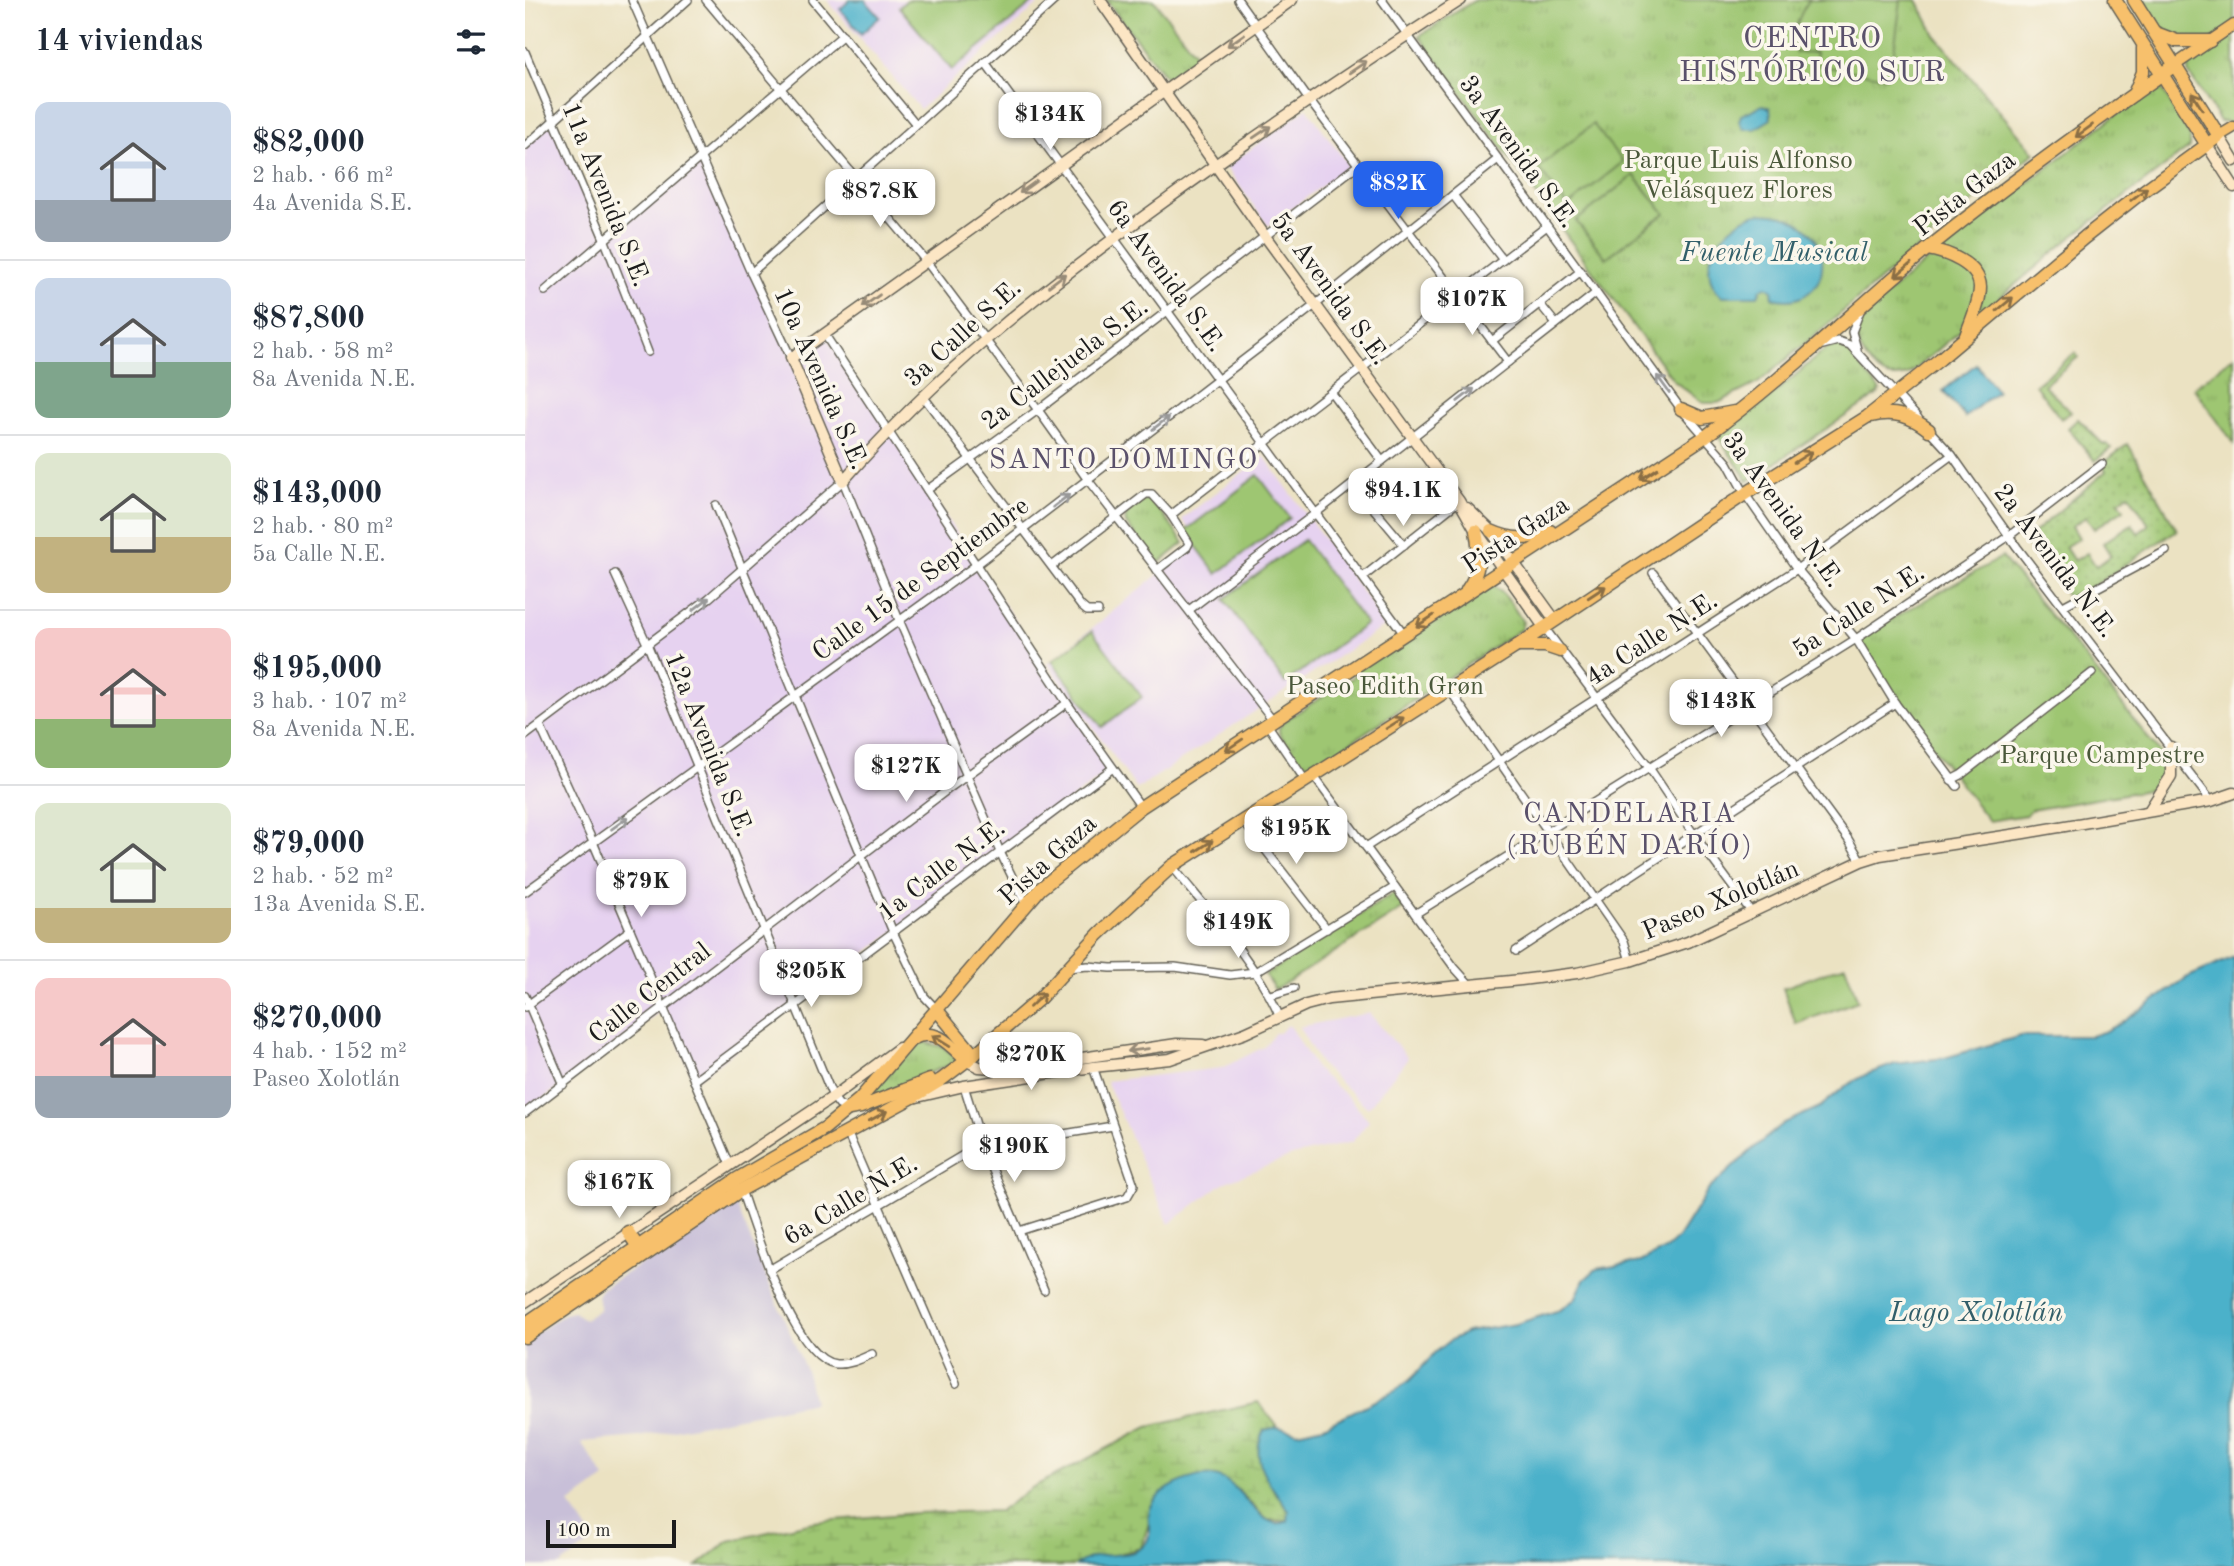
<!DOCTYPE html>
<html lang="es">
<meta charset="utf-8">
<style>
body{margin:0;font-family:"Old Standard TT",serif;background:#f2f2f3;color:#1f2937;height:100vh;display:flex;flex-direction:column;font-size:26px;white-space:nowrap}
*{box-sizing:border-box;margin:0}
p{font-size:23px;color:#747a83}
.icon{flex:none;width:38px;height:38px;fill:none;stroke:currentColor;stroke-width:2;stroke-linecap:round;stroke-linejoin:round}
.map{position:relative;flex:1;overflow:hidden}
.details{display:flex;flex-direction:column;background:#fff;width:525px}
.details>*{flex:none}
.scale{position:absolute;left:21px;bottom:18px;width:130px;box-sizing:border-box;padding-left:7px;border:4px solid #1c1c1c;border-top:0;font-size:19px;line-height:24px;white-space:nowrap;color:#1c1c1c;-webkit-text-stroke:5px #fbf7ec;paint-order:stroke}
.price{position:absolute;translate:-50% -60px;padding:0 16px;border-radius:14px;background:#fff;color:#222;font-size:23px;line-height:46px;filter:drop-shadow(0 2px 4px #0008)}
.price::after{content:'';position:absolute;left:50%;top:42px;width:21px;height:16px;margin-left:-10px;background:inherit;clip-path:polygon(0 0,100% 0,50% 100%)}
.price.on{background:#2563eb;color:#fff}
ul{padding:0;list-style:none}
li{display:flex;align-items:center;gap:21px;height:175px;padding:0 35px}
li+li{border-top:2px solid #e0e1e3}
li span{display:grid;place-items:center;flex:none;width:196px;height:140px;border-radius:14px;color:#555}
li>.icon{margin-inline-start:auto}
span .icon{width:84px;height:84px;fill:#fffc;stroke-width:1}
li b{font-size:30px}
h2{display:flex;justify-content:space-between;align-items:center;height:84px;padding:0 35px;font-size:30px}
main{display:flex;flex:1;min-height:0}
.map>svg:first-child{display:block}
.built{fill:#e6d2f0}
.industrial{fill:#c8bfd8}
.grass{fill:url(#grass-dots);stroke:#5d7147;stroke-width:2;fill-rule:evenodd}
.wetland{fill:url(#wetland-marsh);stroke:#5d7147;stroke-width:2}
.park{fill:url(#park-tufts);stroke:#5d7147;stroke-width:2}
.pitch{fill:#9ec672;stroke:#5d7147;stroke-width:2}
.water{fill:#4cb1ca;stroke:#346673;stroke-width:2}
.lines{fill:none;stroke-linecap:round;stroke-linejoin:round}
.street-casing{stroke:#646156;stroke-width:10}
.secondary-casing{stroke:#646156;stroke-width:13}
.primary-casing{stroke:#646156;stroke-width:13}
.highway-casing{stroke:#646156;stroke-width:15}
.street{stroke:#fff;stroke-width:7}
.secondary{stroke:#fce6c4;stroke-width:10}
.primary{stroke:#f7c06c;stroke-width:10}
.highway{stroke:#f7c06c;stroke-width:12}
.oneway{stroke:#978b78}
.oneway2{stroke:#8a6e44}
.oneway3{stroke:#999}
.labels{text-anchor:middle;stroke-width:7;stroke-linejoin:round;paint-order:stroke}
.street-label{font-size:26px;fill:#1c1c1c;stroke:#fbf7ec}
.park-label{font-size:26px;fill:#4a583a;stroke:#fbf7ec}
.water-label{font-size:28px;font-style:italic;fill:#325f6a;stroke:#fbf7ec}
.neighbourhood-label{font-size:28px;letter-spacing:2px;fill:#5a516b;stroke:#fbf7ec}
.quarter-label{font-size:30px;letter-spacing:2px;fill:#5a516b;stroke:#fbf7ec}
</style>
<main>
<section class="details">
<h2>14 viviendas<svg class="icon" aria-label="filters" viewBox="0 0 24 24"><path d="M4 7h16M4 17h16"/><circle cx="9" cy="7" r="2"/><circle cx="15" cy="17" r="2"/></svg></h2>
<ul>
<li><span style="background:linear-gradient(#c9d6e8 70%,#9aa5b1 0)"><svg class="icon" aria-label="home" viewBox="0 0 24 24"><path d="M3 11l9-7 9 7M6 9v11h12V9"/></svg></span><div><b>$82,000</b><p>2 hab. · 66 m²</p><p>4a Avenida S.E.</p></div></li>
<li><span style="background:linear-gradient(#c9d6e8 60%,#7fa58c 0)"><svg class="icon" aria-label="home" viewBox="0 0 24 24"><path d="M3 11l9-7 9 7M6 9v11h12V9"/></svg></span><div><b>$87,800</b><p>2 hab. · 58 m²</p><p>8a Avenida N.E.</p></div></li>
<li><span style="background:linear-gradient(#dfe7d0 60%,#c2b280 0)"><svg class="icon" aria-label="home" viewBox="0 0 24 24"><path d="M3 11l9-7 9 7M6 9v11h12V9"/></svg></span><div><b>$143,000</b><p>2 hab. · 80 m²</p><p>5a Calle N.E.</p></div></li>
<li><span style="background:linear-gradient(#f6c9c9 65%,#8fb573 0)"><svg class="icon" aria-label="home" viewBox="0 0 24 24"><path d="M3 11l9-7 9 7M6 9v11h12V9"/></svg></span><div><b>$195,000</b><p>3 hab. · 107 m²</p><p>8a Avenida N.E.</p></div></li>
<li><span style="background:linear-gradient(#dfe7d0 75%,#c2b280 0)"><svg class="icon" aria-label="home" viewBox="0 0 24 24"><path d="M3 11l9-7 9 7M6 9v11h12V9"/></svg></span><div><b>$79,000</b><p>2 hab. · 52 m²</p><p>13a Avenida S.E.</p></div></li>
<li><span style="background:linear-gradient(#f6c9c9 70%,#9aa5b1 0)"><svg class="icon" aria-label="home" viewBox="0 0 24 24"><path d="M3 11l9-7 9 7M6 9v11h12V9"/></svg></span><div><b>$270,000</b><p>4 hab. · 152 m²</p><p>Paseo Xolotlán</p></div></li>
</ul>
</section>
<div class="map">
<svg width="1709" height="1566" viewBox="0 0 1709 1566">
<defs>
<pattern id="grass-dots" width="8" height="8" patternUnits="userSpaceOnUse" patternTransform="scale(1.75)"><rect width="8" height="8" fill="#9ec672"/><path d="M2 2h.1M6 6h.1" fill="none" stroke="#88aa62" stroke-width="1.8" stroke-linecap="round"/></pattern>
<pattern id="wetland-marsh" width="20" height="14" patternUnits="userSpaceOnUse" patternTransform="scale(1.75)"><rect width="20" height="14" fill="#9ec672"/><path d="M1 5h8M5 5V1M11 12h8M15 12V8" fill="none" stroke="#88aa62"/></pattern>
<pattern id="park-tufts" width="24" height="20" patternUnits="userSpaceOnUse" patternTransform="scale(1.75)"><rect width="24" height="20" fill="#9ec672"/><path d="M3 7l-1-3M5 7V3M7 7l1-3M15 17l-1-3M17 17v-4M19 17l1-3" fill="none" stroke="#88aa62"/></pattern>
</defs>
<rect width="100%" height="100%" fill="#fbf7ec"/>
<filter id="ink" filterUnits="userSpaceOnUse"><feTurbulence type="fractalNoise" baseFrequency=".0143" numOctaves="2"/><feDisplacementMap in="SourceGraphic" scale="14" xChannelSelector="R" yChannelSelector="G"/><feConvolveMatrix kernelMatrix="1 2 1 2 8 2 1 2 1" color-interpolation-filters="sRGB"/></filter>
<filter id="wash" filterUnits="userSpaceOnUse"><feTurbulence type="fractalNoise" baseFrequency=".00686" numOctaves="4" result="noise"/><feDisplacementMap in="SourceGraphic" scale="28" xChannelSelector="R" yChannelSelector="G"/><feGaussianBlur stdDeviation="1.57" result="paint"/><feColorMatrix in="noise" values="0 0 0 0 0 0 0 0 0 0 0 0 0 0 0 0 0 1.4 0 .05"/><feComposite in="paint" operator="in"/></filter>
<g filter="url(#wash)">
<rect width="100%" height="100%" fill="#ebe2c2"/>
<g class="built">
<polygon points="302,0 518,0 395,109"/>
<polygon points="782,108 824,166 743,226 701,167"/>
<polygon points="29,120 81,240 176,157 266,358 300,335 588,768 169,1081 139,1008 0,1112 0,145"/>
<polygon points="739,456 861,625 612,789 523,664 673,542 657,519"/>
<polygon points="844,1013 883,1058 843,1108 796,1065 774,1027"/>
<polygon points="762,1025 766,1027 791,1069 823,1097 844,1121 827,1142 767,1156 698,1183 644,1224 581,1081 697,1068 739,1047 750,1033 755,1033"/>
</g>
<polygon class="industrial" points="211,1205 282,1373 289,1402 114,1437 56,1442 80,1478 44,1504 70,1540 34,1566 0,1566 0,1341 39,1314 49,1312 59,1320 75,1309 72,1296 76,1289"/>
<g class="grass">
<polygon points="1550,353 1553,357 1519,385 1546,412 1536,419 1510,385"/>
<polygon points="1553,419 1579,445 1582,444 1586,448 1570,461 1543,428"/>
<path d="M1603,444L1652,530L1546,601L1499,541L1581,471L1577,464ZM1604,494L1624,525L1613,533L1607,524L1578,543L1586,556L1571,566L1562,553L1549,561L1540,547L1554,538L1547,526L1561,517L1569,529L1599,509L1594,501Z"/>
</g>
<polygon class="wetland" points="733,1402 753,1427 739,1430 748,1489 764,1511 763,1521 742,1520 713,1490 632,1498 616,1548 551,1566 172,1566 204,1541 288,1522 390,1513 475,1511 508,1487 623,1427"/>
<g class="park">
<polygon points="581,0 629,0 673,57 643,80"/>
<polygon points="950,0 1392,0 1410,35 1510,153 1481,174 1233,383 1193,403 1178,403 1149,381 894,36"/>
<polygon points="1709,32 1709,120 1705,123 1695,121 1663,72 1664,61"/>
<path d="M1636,87L1665,136V147L1543,240L1383,375C1374,377 1364,379 1356,373C1342,364 1327,342 1333,325C1336,318 1341,312 1346,307L1411,253L1625,89Z"/>
<polygon points="1314,345 1326,354 1355,391 1352,395 1223,481 1193,436 1231,409 1302,348"/>
<polygon points="1709,356 1709,444 1669,388"/>
<path d="M623,498L626,499L659,543L637,561L632,562L601,524C597,511 613,503 623,498Z"/>
<path d="M1477,557L1563,661L1638,757C1645,772 1643,781 1629,789L1506,810L1501,815L1464,821L1419,763L1331,639Z"/>
<path d="M967,585C980,592 990,610 998,622L996,629L788,767L778,768L754,733V728L759,721L828,677L832,668L962,586Z"/>
<polygon points="869,893 879,908 750,990 740,975"/>
<polygon points="395,1041 418,1047 433,1059 433,1062 393,1077 344,1101 341,1099 390,1043"/>
</g>
<g class="pitch">
<polygon points="382,0 511,0 427,70 374,7"/>
<path d="M1284,0H1376L1366,74L1361,77L1291,65V52L1271,53C1266,35 1274,15 1284,0Z"/>
<polygon points="1609,0 1709,0 1709,25 1685,41 1640,38"/>
<polygon points="1068,124 1098,162 1043,206 1013,168"/>
<polygon points="1109,175 1140,213 1081,258 1051,221"/>
<polygon points="733,475 765,518 692,574 660,531"/>
<polygon points="779,540 841,624 760,683 699,599"/>
<polygon points="567,631 617,697 577,727 527,661"/>
<polygon points="1320,965 1333,1001 1271,1024 1258,988"/>
</g>
<g class="water">
<polygon points="325,0 340,0 355,17 336,34 315,9"/>
<polygon points="1238,105 1245,108 1246,119 1230,129 1218,129 1214,121 1216,115"/>
<path d="M1237,213C1321,216 1310,315 1248,298L1247,290L1241,286L1236,289L1233,296H1197C1164,267 1201,218 1237,213Z"/>
<polygon points="1451,364 1472,391 1440,417 1418,391"/>
<path d="M1709,957V1566H551C570,1547 606,1563 620,1544C628,1535 622,1523 624,1513C628,1490 669,1472 690,1476C716,1480 735,1535 763,1521L764,1511C747,1486 722,1462 739,1430L753,1427L772,1432L799,1426L870,1391L885,1380L911,1352L926,1340L942,1332L991,1324L1035,1310L1050,1299L1059,1280L1071,1269L1116,1262L1142,1248L1153,1238L1184,1189L1231,1146L1259,1123L1295,1107L1319,1087L1340,1075L1370,1064L1419,1058L1496,1036H1566L1581,1031L1597,1023L1663,977Z"/>
</g>
</g>
<g filter="url(#ink)">
<g class="lines">
<defs>
<g id="street">
<polyline points="107,0 226,273 266,358"/>
<polyline points="181,0 401,261 513,410 563,480 748,720"/>
<polyline points="288,0 390,123"/>
<polyline points="713,0 784,100 983,362"/>
<polyline points="857,0 1156,409 1203,463 1220,494 1272,569 1331,639 1370,703 1432,786"/>
<polyline points="0,52 80,241 123,352"/>
<polyline points="460,62 879,634"/>
<polyline points="0,146 163,0"/>
<polyline points="928,195 978,260"/>
<polyline points="226,273 530,0"/>
<polyline points="20,291 318,35"/>
<polyline points="1015,304 1031,324"/>
<polyline points="300,335 542,703 616,807"/>
<polyline points="967,341 1056,271"/>
<polyline points="1298,345 1313,341 1325,345 1393,418"/>
<polyline points="1332,349 1327,332 1335,311"/>
<polyline points="806,392 857,461"/>
<polyline points="398,396 556,606 562,611 573,611"/>
<polyline points="1403,429 1427,455 1492,547 1686,801"/>
<polyline points="828,484 879,545"/>
<polyline points="402,490 513,410 833,165"/>
<polyline points="191,505 368,932 399,996 411,1009"/>
<polyline points="646,515 1022,226"/>
<polyline points="527,566 621,494 627,494 646,515 664,543 662,547 632,570"/>
<polyline points="1128,573 1323,839 1336,861"/>
<polyline points="90,574 123,646 308,1097 314,1105 323,1109"/>
<polyline points="838,577 934,501"/>
<polyline points="1538,606 1641,551"/>
<polyline points="664,610 791,513 1071,293"/>
<polyline points="1019,627 1125,769 1170,836 1227,913"/>
<polyline points="924,689 1099,941 1105,961"/>
<polyline points="742,724 780,780"/>
<polyline points="15,726 68,842 205,1165"/>
<polyline points="0,736 184,598 318,481 374,620 476,854 501,905"/>
<polyline points="788,775 929,967 946,986"/>
<polyline points="1426,780 1436,775 1567,673"/>
<polyline points="718,821 802,929"/>
<polyline points="841,847 1272,569 1427,455"/>
<path d="M647,866C683,911 734,966 755,1018"/>
<polyline points="0,892 451,565 790,305 973,159"/>
<polyline points="890,914 1331,639 1484,536 1577,464"/>
<polyline points="991,951 1370,703"/>
<polyline points="543,968 563,966 586,968 650,967 705,975 730,972 870,887"/>
<polyline points="746,995 769,988"/>
<polyline points="0,996 38,1085"/>
<polyline points="0,1007 105,930"/>
<polyline points="169,1081 588,768"/>
<polyline points="439,1086 458,1147 519,1290"/>
<polyline points="0,1113 422,790 542,703"/>
<polyline points="322,1132 431,1384"/>
<path d="M216,1190C229,1226 269,1360 311,1364C324,1365 336,1359 347,1354"/>
<polyline points="494,1231 602,1197 609,1185 568,1067"/>
<polyline points="244,1270 445,1151 458,1147 588,1126"/>
</g>
<g id="secondary">
<polyline points="575,0 740,236 934,501 951,531 1019,627"/>
<path d="M767,0L266,358L318,481C412,373 514,292 629,209C729,136 832,67 936,0"/>
<polyline points="1694,136 1709,161"/>
<polyline points="1682,145 1709,187"/>
<polyline points="942,508 966,531 1030,620"/>
<polyline points="1624,811 1646,776 1646,747"/>
<polyline points="442,1061 454,1067 481,1069 652,1044 678,1045"/>
<polyline points="392,1097 439,1086 568,1067 645,1059 720,1033 781,1005 804,999 996,980 1052,973 1105,961 1163,942 1336,861 1355,855 1499,833 1686,801 1709,793"/>
<polyline points="0,1302 308,1097 374,1048"/>
</g>
<g id="primary">
<polyline points="1650,65 1709,25"/>
<polyline points="1694,136 1709,127"/>
</g>
<g id="highway">
<polyline points="1590,0 1682,145"/>
<polyline points="1631,33 1652,41 1685,41"/>
<polyline points="1609,94 1618,72 1618,48"/>
<path d="M1403,249C1421,252 1454,264 1455,287C1455,303 1446,321 1441,336"/>
<polyline points="1156,409 1177,418 1209,412"/>
<path d="M1346,416C1369,410 1386,416 1404,430"/>
<path d="M966,531C988,541 1003,540 1025,531"/>
<path d="M942,590C956,571 955,553 951,531"/>
<polyline points="992,646 1020,646 1035,651"/>
<polyline points="411,1009 449,1055"/>
<path d="M479,1031C476,1056 484,1059 507,1066"/>
<path d="M387,1039C411,1026 425,1045 442,1061"/>
<polyline points="324,1109 336,1107 405,1080"/>
<polyline points="103,1232 113,1247"/>
<path d="M0,1324L212,1179L300,1128L335,1099L515,889L616,807L1181,436C1259,379 1327,312 1401,250C1481,185 1566,124 1650,65"/>
<polyline points="0,1337 216,1190 388,1097 416,1080 449,1055 515,998 574,934 647,866 992,646 1220,494 1342,417 1415,359 1560,237 1617,192 1694,136 1609,0"/>
</g>
</defs>
<use href="#street" class="street-casing"/>
<use href="#secondary" class="secondary-casing"/>
<use href="#primary" class="primary-casing"/>
<use href="#highway" class="highway-casing"/>
<use href="#street" class="street"/>
<use href="#secondary" class="secondary"/>
<use href="#primary" class="primary"/>
<use href="#highway" class="highway"/>
</g>
<defs><path id="oneway-shaft" d="M-6 0H5M1.5-3L5.5 0L1.5 3" fill="none" stroke-width="1.6" stroke-linecap="round" stroke-linejoin="round" transform="scale(1.75)"/></defs>
<g class="oneway">
<use href="#oneway-shaft" transform="translate(711 40) rotate(145)"/>
<use href="#oneway-shaft" transform="translate(833 67) rotate(-34)"/>
<use href="#oneway-shaft" transform="translate(737 132) rotate(-34)"/>
<use href="#oneway-shaft" transform="translate(503 187) rotate(144)"/>
<use href="#oneway-shaft" transform="translate(532 280) rotate(-37)"/>
<use href="#oneway-shaft" transform="translate(346 301) rotate(144)"/>
<use href="#oneway-shaft" transform="translate(613 1050) rotate(172)"/>
</g>
<g class="oneway2">
<use href="#oneway-shaft" transform="translate(1672 101) rotate(-122)"/>
<use href="#oneway-shaft" transform="translate(1559 131) rotate(144)"/>
<use href="#oneway-shaft" transform="translate(1614 194) rotate(-38)"/>
<use href="#oneway-shaft" transform="translate(1378 270) rotate(140)"/>
<use href="#oneway-shaft" transform="translate(1480 304) rotate(-40)"/>
<use href="#oneway-shaft" transform="translate(1278 457) rotate(-32)"/>
<use href="#oneway-shaft" transform="translate(1124 474) rotate(147)"/>
<use href="#oneway-shaft" transform="translate(1072 592) rotate(-33)"/>
<use href="#oneway-shaft" transform="translate(900 621) rotate(147)"/>
<use href="#oneway-shaft" transform="translate(870 723) rotate(-32)"/>
<use href="#oneway-shaft" transform="translate(709 745) rotate(146)"/>
<use href="#oneway-shaft" transform="translate(679 846) rotate(-33)"/>
<use href="#oneway-shaft" transform="translate(512 1000) rotate(-44)"/>
<use href="#oneway-shaft" transform="translate(416 1041) rotate(-148)"/>
<use href="#oneway-shaft" transform="translate(353 1116) rotate(-28)"/>
</g>
<g class="oneway3">
<use href="#oneway-shaft" transform="translate(1138 384) rotate(-126)"/>
<use href="#oneway-shaft" transform="translate(941 395) rotate(-38)"/>
<use href="#oneway-shaft" transform="translate(636 423) rotate(-38)"/>
<use href="#oneway-shaft" transform="translate(536 501) rotate(-37)"/>
<use href="#oneway-shaft" transform="translate(176 604) rotate(-38)"/>
<use href="#oneway-shaft" transform="translate(95 823) rotate(-36)"/>
</g>
</g>
<g class="labels">
<g class="street-label">
<text transform="translate(994 151) rotate(54)" y="9">3a Avenida S.E.</text>
<text transform="translate(1439 193) rotate(-38)" y="9">Pista Gaza</text>
<text transform="translate(82 194) rotate(68)" y="9">11a Avenida S.E.</text>
<text transform="translate(642 275) rotate(54)" y="9">6a Avenida S.E.</text>
<text transform="translate(806 288) rotate(54)" y="9">5a Avenida S.E.</text>
<text transform="translate(437 332) rotate(-42)" y="9">3a Calle S.E.</text>
<text transform="translate(539 363) rotate(-37)" y="9">2a Callejuela S.E.</text>
<text transform="translate(297 378) rotate(66)" y="9">10a Avenida S.E.</text>
<text transform="translate(1259 509) rotate(54)" y="9">3a Avenida N.E.</text>
<text transform="translate(990 534) rotate(-33)" y="9">Pista Gaza</text>
<text transform="translate(1531 560) rotate(53)" y="9">2a Avenida N.E.</text>
<text transform="translate(395 578) rotate(-36)" y="9">Calle 15 de Septiembre</text>
<text transform="translate(1333 610) rotate(-33)" y="9">5a Calle N.E.</text>
<text transform="translate(1126 638) rotate(-33)" y="9">4a Calle N.E.</text>
<text transform="translate(185 744) rotate(68)" y="9">12a Avenida S.E.</text>
<text transform="translate(522 859) rotate(-42)" y="9">Pista Gaza</text>
<text transform="translate(416 869) rotate(-37)" y="9">1a Calle N.E.</text>
<text transform="translate(1195 899) rotate(-23)" y="9">Paseo Xolotlán</text>
<text transform="translate(124 992) rotate(-38)" y="9">Calle Central</text>
<text transform="translate(325 1199) rotate(-31)" y="9">6a Calle N.E.</text>
</g>
<g class="park-label">
<text x="1213" y="168">Parque Luis Alfonso<tspan x="1213" dy="30">Velásquez Flores</tspan></text>
<text x="860" y="694">Paseo Edith Grøn</text>
<text x="1577" y="763">Parque Campestre</text>
</g>
<g class="water-label">
<text x="1249" y="261">Fuente Musical</text>
<text x="1451" y="1321">Lago Xolotlán</text>
</g>
<g class="neighbourhood-label">
<text x="599" y="468">SANTO DOMINGO</text>
<text x="1105" y="822">CANDELARIA<tspan x="1105" dy="32">(RUBÉN DARÍO)</tspan></text>
</g>
<g class="quarter-label">
<text x="1288" y="47">CENTRO<tspan x="1288" dy="34">HISTÓRICO SUR</tspan></text>
</g>
</g>
</svg>
<div class="scale">100 m</div>
<b class="price" style="left:525px;top:152px">$134K</b>
<b class="price on" style="left:873px;top:221px">$82K</b>
<b class="price" style="left:355px;top:229px">$87.8K</b>
<b class="price" style="left:947px;top:337px">$107K</b>
<b class="price" style="left:878px;top:528px">$94.1K</b>
<b class="price" style="left:1196px;top:739px">$143K</b>
<b class="price" style="left:381px;top:804px">$127K</b>
<b class="price" style="left:771px;top:866px">$195K</b>
<b class="price" style="left:116px;top:919px">$79K</b>
<b class="price" style="left:713px;top:960px">$149K</b>
<b class="price" style="left:286px;top:1009px">$205K</b>
<b class="price" style="left:506px;top:1092px">$270K</b>
<b class="price" style="left:489px;top:1184px">$190K</b>
<b class="price" style="left:94px;top:1220px">$167K</b>
</div>
</main>
